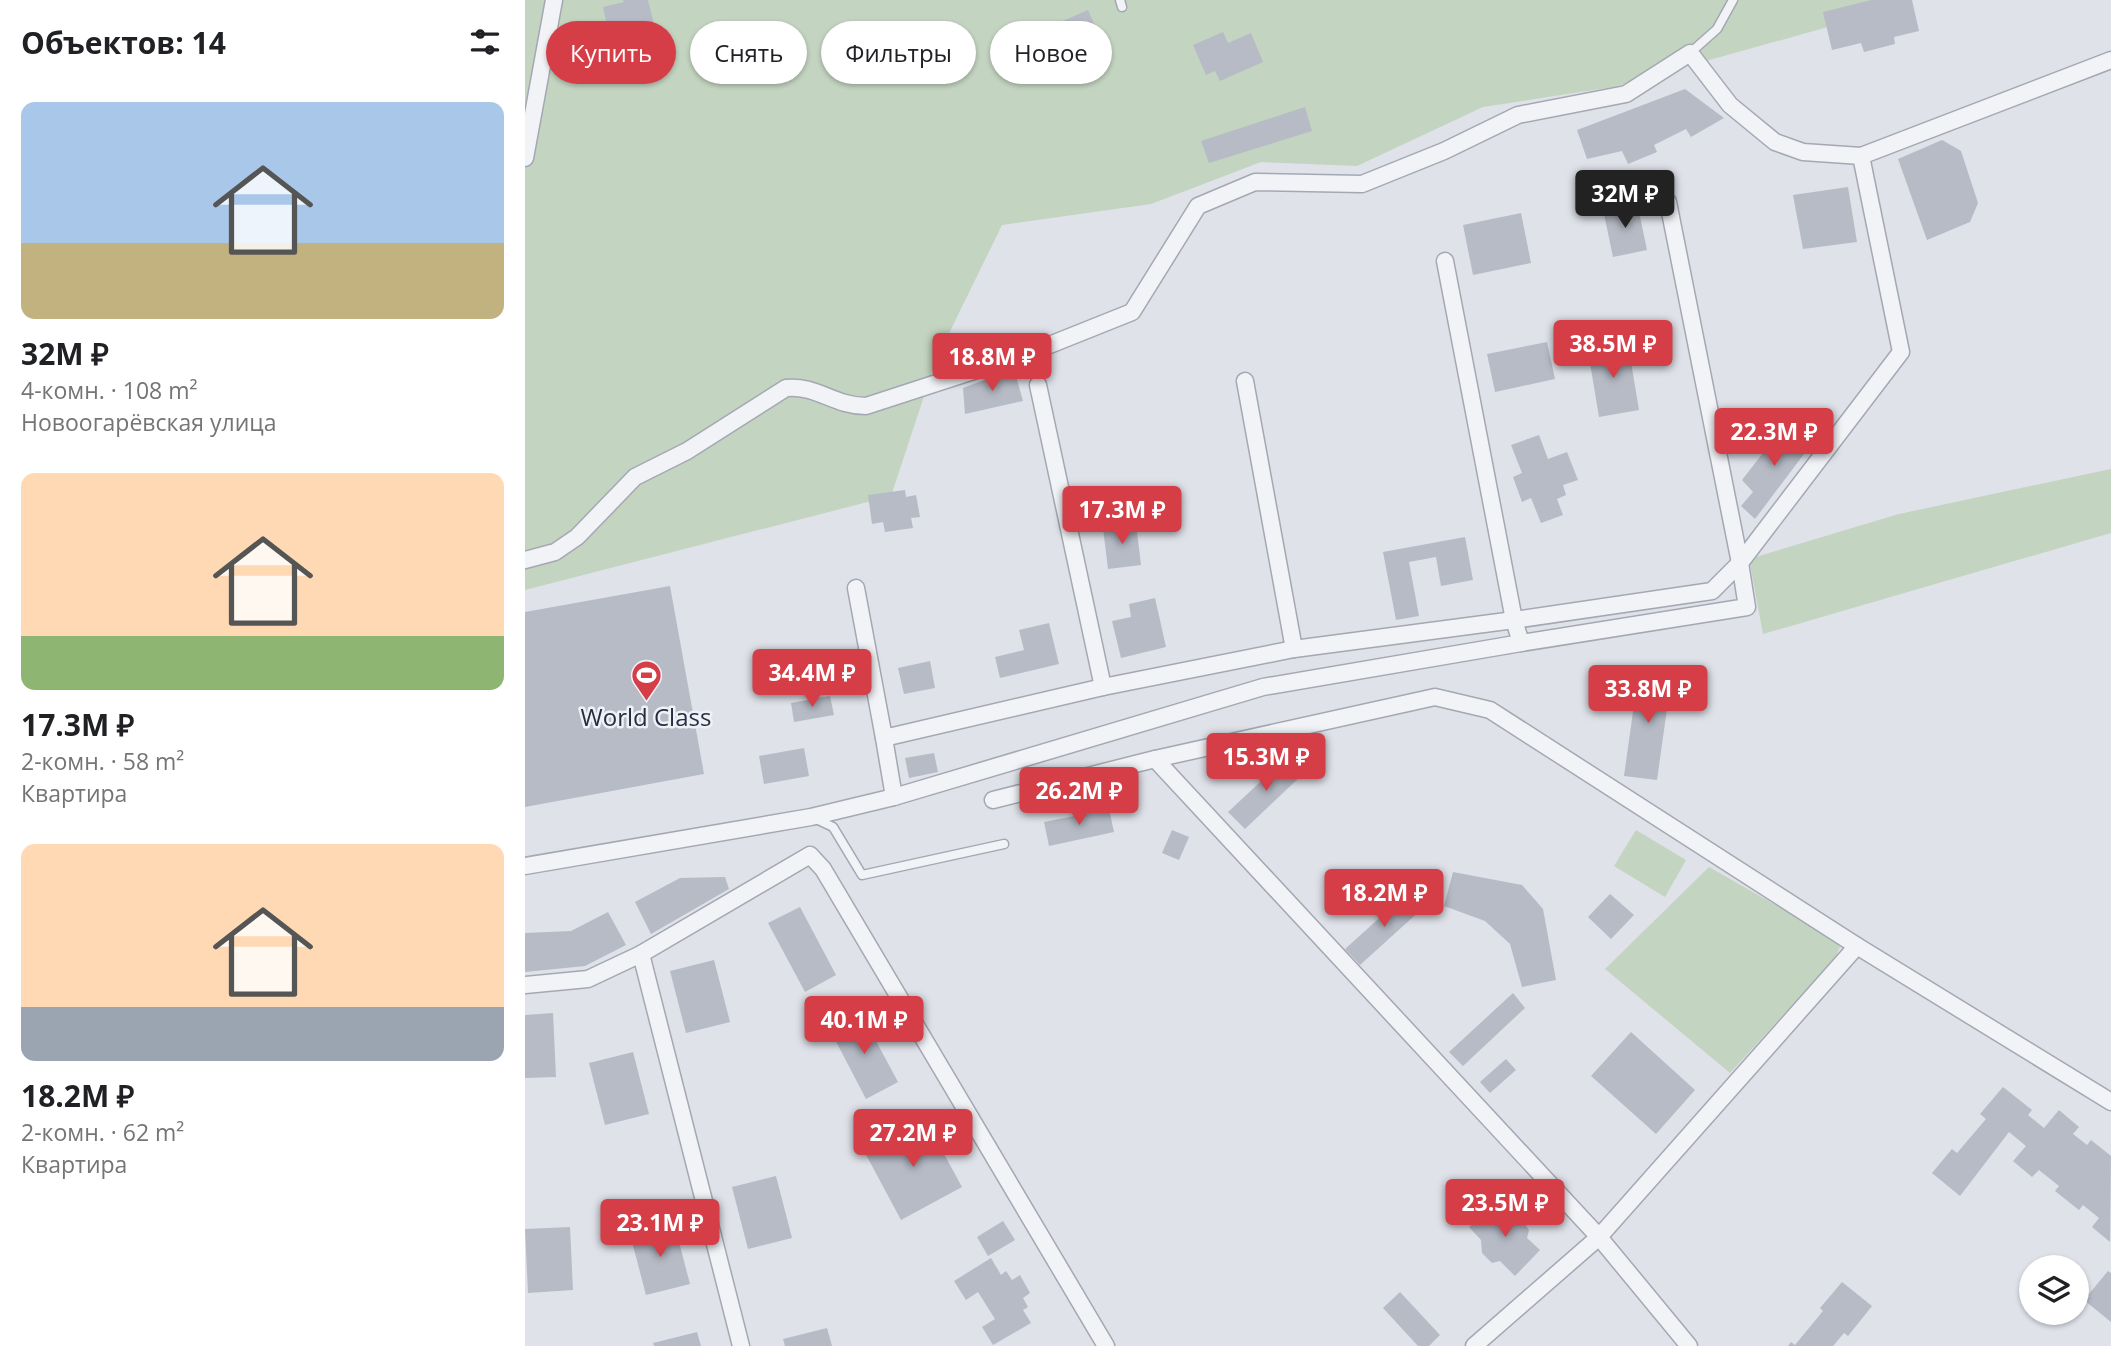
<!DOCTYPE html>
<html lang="ru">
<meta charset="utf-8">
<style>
body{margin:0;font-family:"Open Sans",sans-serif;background:#f6f6f6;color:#202124;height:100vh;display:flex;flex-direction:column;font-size:26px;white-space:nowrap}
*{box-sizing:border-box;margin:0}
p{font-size:23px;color:#757577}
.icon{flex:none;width:38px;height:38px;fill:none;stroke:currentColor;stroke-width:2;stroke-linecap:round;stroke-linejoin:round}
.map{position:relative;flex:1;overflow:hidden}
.drawer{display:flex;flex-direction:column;background:#fff;width:525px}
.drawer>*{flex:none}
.banner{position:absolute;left:21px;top:21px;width:665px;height:63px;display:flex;gap:14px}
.tools{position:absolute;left:1494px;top:1255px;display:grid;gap:14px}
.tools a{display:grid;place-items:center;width:70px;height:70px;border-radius:50%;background:#fff;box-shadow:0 2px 5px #0004;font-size:35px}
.price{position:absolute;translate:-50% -60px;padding:0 16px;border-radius:7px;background:#d53d47;color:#fff;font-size:23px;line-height:46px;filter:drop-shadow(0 2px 4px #0008)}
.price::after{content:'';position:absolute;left:50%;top:42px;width:21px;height:16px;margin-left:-10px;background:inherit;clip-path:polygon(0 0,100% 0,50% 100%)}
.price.selected{background:#222;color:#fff}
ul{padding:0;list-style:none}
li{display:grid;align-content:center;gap:14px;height:371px;padding:0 21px}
li span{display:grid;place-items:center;height:217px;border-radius:14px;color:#555}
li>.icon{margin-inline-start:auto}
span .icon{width:126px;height:126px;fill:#fffc;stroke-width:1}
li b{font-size:30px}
h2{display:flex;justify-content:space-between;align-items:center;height:84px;padding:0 21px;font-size:30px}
.tag{padding:0 24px;border-radius:32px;background:#fff;box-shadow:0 2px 5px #0004;font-size:24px;line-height:63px}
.tag.selected{background:#d53d47;color:#fff}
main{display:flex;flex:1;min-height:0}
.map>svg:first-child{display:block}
.green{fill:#c3d4c0}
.building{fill:#b6bbc6}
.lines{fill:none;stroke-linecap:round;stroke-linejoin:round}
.service-casing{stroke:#a4a8b3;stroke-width:11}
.minor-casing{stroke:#a4a8b3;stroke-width:19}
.service{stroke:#f2f3f7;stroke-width:8}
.minor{stroke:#f2f3f7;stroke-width:16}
.labels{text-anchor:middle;stroke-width:5;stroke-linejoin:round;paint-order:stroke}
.poi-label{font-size:24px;fill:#272e41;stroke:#eff1f7}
</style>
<main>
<section class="drawer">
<h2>Объектов: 14<svg class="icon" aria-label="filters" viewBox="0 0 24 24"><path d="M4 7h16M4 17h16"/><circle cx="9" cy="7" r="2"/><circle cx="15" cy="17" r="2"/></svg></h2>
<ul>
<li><span style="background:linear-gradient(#a9c7e8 65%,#c2b280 0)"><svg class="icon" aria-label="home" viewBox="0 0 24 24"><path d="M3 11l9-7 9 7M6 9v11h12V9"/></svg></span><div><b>32M ₽</b><p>4-комн. · 108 m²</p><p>Новоогарёвская улица</p></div></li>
<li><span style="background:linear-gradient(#ffd9b3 75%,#8fb573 0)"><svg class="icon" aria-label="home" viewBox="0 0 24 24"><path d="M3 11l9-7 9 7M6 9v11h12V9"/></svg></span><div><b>17.3M ₽</b><p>2-комн. · 58 m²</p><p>Квартира</p></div></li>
<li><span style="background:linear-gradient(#ffd9b3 75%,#9aa5b1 0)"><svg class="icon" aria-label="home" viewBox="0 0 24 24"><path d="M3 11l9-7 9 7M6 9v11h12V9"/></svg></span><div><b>18.2M ₽</b><p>2-комн. · 62 m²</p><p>Квартира</p></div></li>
</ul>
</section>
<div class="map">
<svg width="1586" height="1346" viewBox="0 0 1586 1346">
<rect width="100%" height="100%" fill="#dfe2e9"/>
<g class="green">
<polygon points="0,0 1367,0 1335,18 1088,87 958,107 832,166 736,162 626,204 477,225 411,360 366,496 0,590"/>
<polygon points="1586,469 1586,533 1238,634 1224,559 1374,514"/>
<polygon points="1111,830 1161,860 1140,897 1089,866"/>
<polygon points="1184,867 1307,937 1315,947 1310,958 1205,1073 1080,969"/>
</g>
<g class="building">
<polygon points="98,0 123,0 130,28 103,34 101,26 83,30 78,7 99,2"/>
<polygon points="1346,0 1387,0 1394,31 1369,37 1370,44 1339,52 1336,43 1307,50 1298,12"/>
<polygon points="563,10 578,44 539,61 524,27"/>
<polygon points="698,32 703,43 726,33 738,62 695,81 690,71 681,75 668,45"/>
<polygon points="1160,89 1199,118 1166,137 1161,129 1129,145 1132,152 1103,164 1097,151 1062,159 1052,130"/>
<polygon points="780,107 787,131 684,163 676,141"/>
<polygon points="1417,140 1436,151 1453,203 1445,222 1402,240 1373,159"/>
<polygon points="1323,187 1332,242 1278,249 1268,195"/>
<polygon points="1099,205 1113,207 1122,250 1088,257 1079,214 1086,207"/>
<polygon points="996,213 1006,263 948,275 938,225"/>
<polygon points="1022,342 1030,379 970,392 962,354"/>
<polygon points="1103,344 1114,410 1074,417 1063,351"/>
<polygon points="489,369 498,401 440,414 438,388"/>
<polygon points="1262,422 1288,442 1230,519 1216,506 1228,492 1217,480"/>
<polygon points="1014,435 1023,459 1042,452 1053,480 1038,485 1041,495 1032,499 1038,515 1016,523 1006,498 997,502 988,477 997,473 986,445"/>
<polygon points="380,490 381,497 391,495 395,517 386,518 388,528 360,532 358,522 347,524 343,495"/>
<polygon points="611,524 616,565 583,569 578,528"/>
<polygon points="940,537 948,580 916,586 911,557 884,562 894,616 871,620 858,552"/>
<polygon points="145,586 179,774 0,807 0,612"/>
<polygon points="630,598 641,647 596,658 587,621 606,617 604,604"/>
<polygon points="524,623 534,664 475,678 470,657 499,650 494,630"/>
<polygon points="405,661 410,688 379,694 373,668"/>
<polygon points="1114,669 1147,673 1132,780 1099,776"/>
<polygon points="305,696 309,715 269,722 266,703"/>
<polygon points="279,748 284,776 239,784 234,756"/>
<polygon points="409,753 413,772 384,778 380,758"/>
<polygon points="763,756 779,773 720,829 703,812"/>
<polygon points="584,809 589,832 524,846 519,822"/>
<polygon points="647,830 664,837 654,860 637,853"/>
<polygon points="928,872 997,885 1018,909 1031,980 997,987 985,944 960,921 919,906"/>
<polygon points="200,877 204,889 126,934 110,902 155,878"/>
<polygon points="882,893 898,908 835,965 820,949"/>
<polygon points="1085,894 1109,915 1086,939 1063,917"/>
<polygon points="275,907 311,975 280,992 243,923"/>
<polygon points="83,912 101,945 60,966 0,972 0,933 46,931"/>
<polygon points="189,960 205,1022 161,1033 145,971"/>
<polygon points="988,993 1000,1008 938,1066 924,1052"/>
<polygon points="28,1013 31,1077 0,1078 0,1015"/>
<polygon points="336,1013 373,1082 341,1099 305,1030"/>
<polygon points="1106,1032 1170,1090 1131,1134 1066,1076"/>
<polygon points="108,1052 124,1114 80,1125 64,1063"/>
<polygon points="981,1059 991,1070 965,1093 955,1082"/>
<polygon points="1478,1087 1507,1110 1503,1115 1519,1128 1534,1110 1554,1127 1548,1134 1562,1145 1566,1140 1586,1156 1585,1242 1567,1227 1574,1218 1558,1205 1554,1210 1530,1191 1534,1186 1514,1170 1507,1177 1488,1161 1501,1146 1484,1132 1435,1196 1407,1173 1427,1149 1432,1153 1461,1119 1455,1114"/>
<polygon points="400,1119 437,1187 376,1220 339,1151"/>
<polygon points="251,1176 267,1238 223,1249 207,1187"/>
<polygon points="971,1203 984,1216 996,1218 1004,1230 1002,1238 1015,1250 990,1276 975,1261 967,1263 957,1253 956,1240 944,1227"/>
<polygon points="478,1221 490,1240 463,1256 452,1237"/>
<polygon points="149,1223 165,1284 121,1295 105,1234"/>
<polygon points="45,1227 48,1290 3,1293 0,1229"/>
<polygon points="466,1258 476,1275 481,1271 487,1280 495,1275 505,1293 498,1298 503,1307 498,1310 506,1323 468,1345 457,1327 470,1319 453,1292 441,1300 429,1281"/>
<polygon points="1583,1271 1586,1273 1586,1322 1559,1300"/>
<polygon points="1317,1282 1347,1306 1323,1336 1319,1333 1308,1346 1263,1346 1266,1342 1270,1345 1298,1311 1295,1308"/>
<polygon points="875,1292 915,1335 904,1346 893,1346 858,1308"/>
<polygon points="302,1328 307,1346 260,1346 258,1339"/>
<polygon points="172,1332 176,1346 129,1346 128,1343"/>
</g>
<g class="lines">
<defs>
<g id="service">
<polyline points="595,0 597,7"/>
<polyline points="1165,53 1192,29 1208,0"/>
<polyline points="289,818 308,827 337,875 479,844"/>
</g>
<g id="minor">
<polyline points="0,158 29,0"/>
<polyline points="1143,202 1215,563 1376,352 1336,156"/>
<polyline points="720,381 769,649"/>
<polyline points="513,385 578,687"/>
<path d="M0,560L30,552L52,537L110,477L162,451L261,388C292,385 309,406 341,406L507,352L607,312L673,206L730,182L837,184L919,151L993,115L1101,94L1165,53L1205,105L1250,142L1278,152L1336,156L1586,60"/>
<polyline points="331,588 359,738 578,687 769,649 989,620 1187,591 1215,563"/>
<polyline points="996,643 1222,607 1215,563"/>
<polyline points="359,738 369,797"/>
<polyline points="630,759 910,697 965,710 1332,946 1586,1102"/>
<polyline points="468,800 630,759 1074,1237 1164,1346"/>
<polyline points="0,866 286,817 369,797 738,687 996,643 989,620 920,261"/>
<polyline points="116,954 216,1346"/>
<polyline points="0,985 63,979 116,954 285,855 298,869 581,1346"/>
<polyline points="949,1346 1074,1237 1332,946"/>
</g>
</defs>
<use href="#service" class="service-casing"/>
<use href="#minor" class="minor-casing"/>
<use href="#service" class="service"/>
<use href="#minor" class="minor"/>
</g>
<defs>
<symbol id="stadium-pin" viewBox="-11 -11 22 30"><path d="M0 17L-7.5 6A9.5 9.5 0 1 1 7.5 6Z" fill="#d53d47" stroke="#eff1f7"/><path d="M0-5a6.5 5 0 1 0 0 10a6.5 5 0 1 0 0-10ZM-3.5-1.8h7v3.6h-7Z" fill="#fff"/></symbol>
</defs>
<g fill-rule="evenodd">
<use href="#stadium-pin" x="104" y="658" width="35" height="47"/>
</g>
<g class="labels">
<g class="poi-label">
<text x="121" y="726">World Class</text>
</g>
</g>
</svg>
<div class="tools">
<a><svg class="icon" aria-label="layers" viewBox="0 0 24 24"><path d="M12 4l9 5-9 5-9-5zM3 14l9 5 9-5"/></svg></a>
</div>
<b class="price selected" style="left:1100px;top:230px">32M ₽</b>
<b class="price" style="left:1088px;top:380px">38.5M ₽</b>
<b class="price" style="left:467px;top:393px">18.8M ₽</b>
<b class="price" style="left:1249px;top:468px">22.3M ₽</b>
<b class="price" style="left:597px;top:546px">17.3M ₽</b>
<b class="price" style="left:287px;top:709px">34.4M ₽</b>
<b class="price" style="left:1123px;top:725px">33.8M ₽</b>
<b class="price" style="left:741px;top:793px">15.3M ₽</b>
<b class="price" style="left:554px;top:827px">26.2M ₽</b>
<b class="price" style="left:859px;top:929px">18.2M ₽</b>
<b class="price" style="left:339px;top:1056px">40.1M ₽</b>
<b class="price" style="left:388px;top:1169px">27.2M ₽</b>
<b class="price" style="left:980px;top:1239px">23.5M ₽</b>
<b class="price" style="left:135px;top:1259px">23.1M ₽</b>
<div class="banner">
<a class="tag selected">Купить</a>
<a class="tag">Снять</a>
<a class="tag">Фильтры</a>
<a class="tag">Новое</a>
</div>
</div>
</main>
